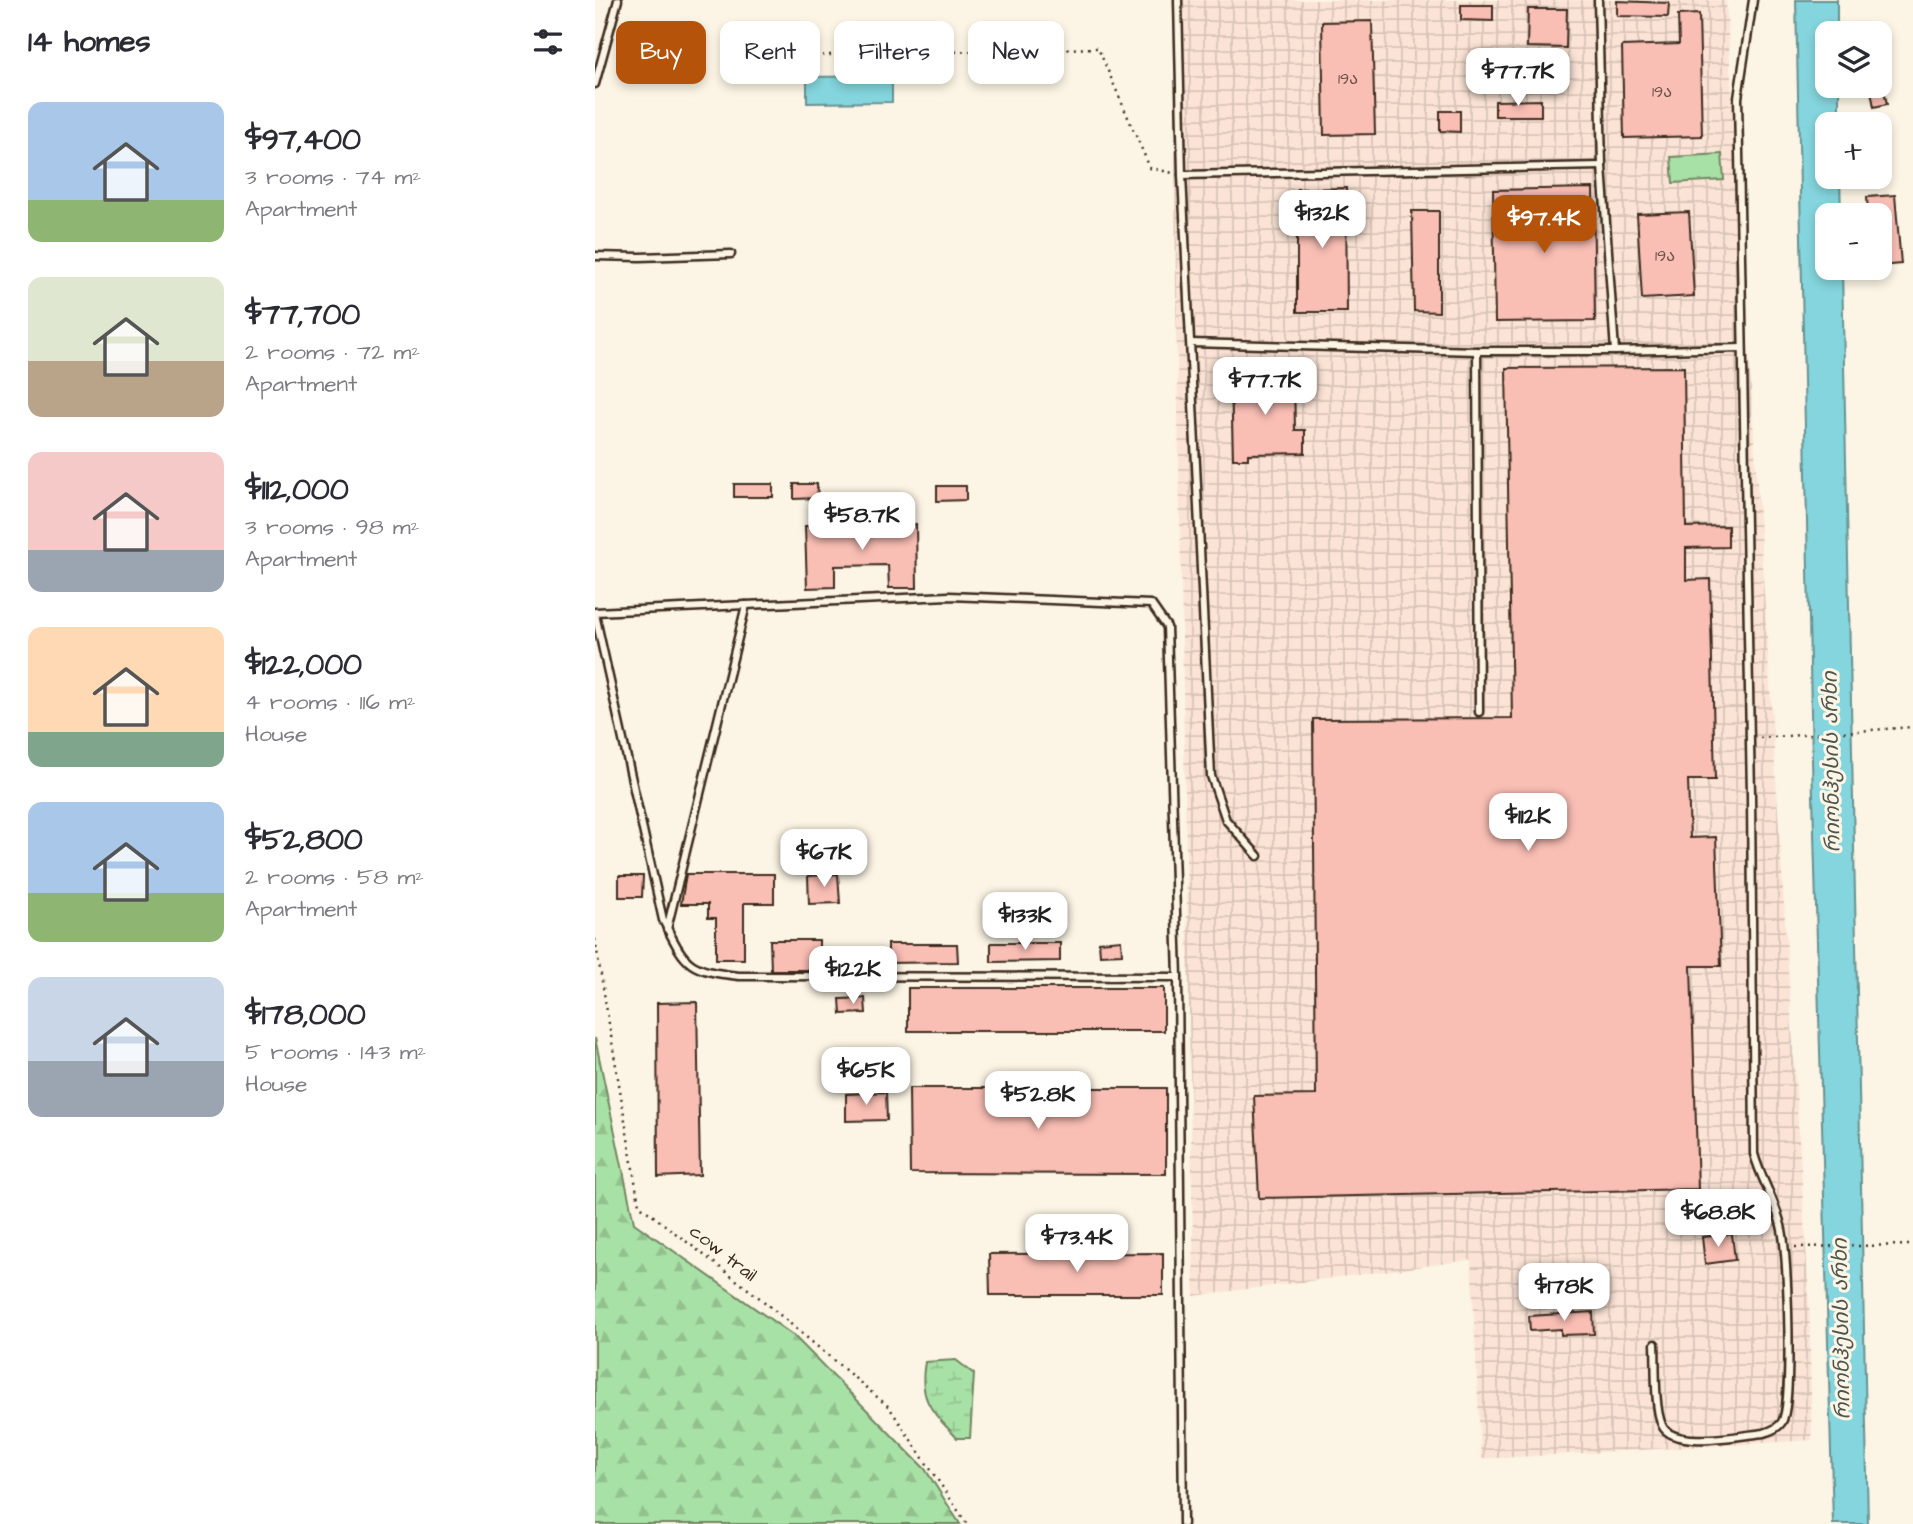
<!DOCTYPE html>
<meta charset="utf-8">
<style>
body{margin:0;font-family:"Architects Daughter","Noto Sans Georgian",sans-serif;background:#f7f7f7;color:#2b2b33;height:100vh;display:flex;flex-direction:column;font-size:26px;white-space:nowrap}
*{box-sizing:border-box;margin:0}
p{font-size:23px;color:#7c7c81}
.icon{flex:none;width:38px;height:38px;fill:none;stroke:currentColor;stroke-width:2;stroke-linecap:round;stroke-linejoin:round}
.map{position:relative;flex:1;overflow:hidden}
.sheet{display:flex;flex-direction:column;background:#fff;width:595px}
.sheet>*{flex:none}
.top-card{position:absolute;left:21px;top:21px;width:665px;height:63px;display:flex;gap:14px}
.controls{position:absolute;left:1220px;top:21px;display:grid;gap:14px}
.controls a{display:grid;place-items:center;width:77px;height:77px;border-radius:14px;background:#fff;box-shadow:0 4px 10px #0003;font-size:35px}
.price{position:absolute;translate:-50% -60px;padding:0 16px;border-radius:14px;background:#fff;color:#222;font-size:23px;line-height:46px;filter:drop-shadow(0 2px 4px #0008)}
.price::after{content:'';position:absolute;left:50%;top:42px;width:21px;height:16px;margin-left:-10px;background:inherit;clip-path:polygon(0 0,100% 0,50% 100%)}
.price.current{background:#b45309;color:#fff}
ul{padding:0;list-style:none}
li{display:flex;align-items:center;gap:21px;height:175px;padding:0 28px}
li span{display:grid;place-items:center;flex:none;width:196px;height:140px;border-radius:14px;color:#555}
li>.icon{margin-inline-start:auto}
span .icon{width:84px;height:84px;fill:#fffc;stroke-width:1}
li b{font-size:30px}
h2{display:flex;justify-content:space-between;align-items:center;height:84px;padding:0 28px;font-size:30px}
.pill{padding:0 24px;border-radius:14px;background:#fff;box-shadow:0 4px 10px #0003;font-size:24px;line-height:63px}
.pill.current{background:#b45309;color:#fff}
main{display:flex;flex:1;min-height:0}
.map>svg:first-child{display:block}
.industrial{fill:url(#industrial-grid)}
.forest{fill:url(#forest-firs);stroke:#728662;stroke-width:2}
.wetland{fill:url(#wetland-marsh);stroke:#728662;stroke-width:2}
.pitch{fill:#a8e1a6;stroke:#728662;stroke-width:2}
.water{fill:#84d5dd;stroke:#679191;stroke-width:2}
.building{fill:#f9beb4;stroke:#3b2a1e;stroke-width:2}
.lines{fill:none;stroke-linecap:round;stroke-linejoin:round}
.lane-casing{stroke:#3b2a1e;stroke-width:11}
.path{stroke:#3b2a1e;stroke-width:2.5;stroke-dasharray:2 5;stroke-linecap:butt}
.lane{stroke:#fcf5e5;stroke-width:6}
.labels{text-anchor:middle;stroke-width:6;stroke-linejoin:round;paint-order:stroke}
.number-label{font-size:16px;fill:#6a4f44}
.street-label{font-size:19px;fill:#3b2a1e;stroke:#fcf5e5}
.water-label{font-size:21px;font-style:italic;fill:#4d554e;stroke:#fcf5e5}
</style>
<main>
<section class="sheet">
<h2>14 homes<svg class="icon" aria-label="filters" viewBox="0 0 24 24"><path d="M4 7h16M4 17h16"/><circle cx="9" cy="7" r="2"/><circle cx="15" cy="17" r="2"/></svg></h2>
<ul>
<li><span style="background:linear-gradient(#a9c7e8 70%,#8fb573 0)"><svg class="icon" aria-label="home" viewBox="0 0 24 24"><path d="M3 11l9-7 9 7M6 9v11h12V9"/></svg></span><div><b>$97,400</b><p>3 rooms · 74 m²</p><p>Apartment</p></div></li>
<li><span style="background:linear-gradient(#dfe7d0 60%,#b9a48a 0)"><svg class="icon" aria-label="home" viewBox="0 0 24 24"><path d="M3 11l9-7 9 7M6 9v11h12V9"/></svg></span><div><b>$77,700</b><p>2 rooms · 72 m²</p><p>Apartment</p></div></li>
<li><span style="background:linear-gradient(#f6c9c9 70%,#9aa5b1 0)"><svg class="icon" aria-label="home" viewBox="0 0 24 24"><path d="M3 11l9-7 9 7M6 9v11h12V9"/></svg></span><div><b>$112,000</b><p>3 rooms · 98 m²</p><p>Apartment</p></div></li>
<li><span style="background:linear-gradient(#ffd9b3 75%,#7fa58c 0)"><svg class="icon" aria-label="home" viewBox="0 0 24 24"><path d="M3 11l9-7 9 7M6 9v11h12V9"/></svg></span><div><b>$122,000</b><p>4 rooms · 116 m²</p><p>House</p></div></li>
<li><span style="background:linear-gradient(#a9c7e8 65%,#8fb573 0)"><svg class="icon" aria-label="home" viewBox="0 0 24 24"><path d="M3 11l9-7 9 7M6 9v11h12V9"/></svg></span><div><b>$52,800</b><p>2 rooms · 58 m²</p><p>Apartment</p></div></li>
<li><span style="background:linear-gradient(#c9d6e8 60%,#9aa5b1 0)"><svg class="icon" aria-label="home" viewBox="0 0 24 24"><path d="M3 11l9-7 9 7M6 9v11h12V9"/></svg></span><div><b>$178,000</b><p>5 rooms · 143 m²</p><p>House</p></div></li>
</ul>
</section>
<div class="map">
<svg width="1318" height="1524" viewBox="0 0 1318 1524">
<defs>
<pattern id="industrial-grid" width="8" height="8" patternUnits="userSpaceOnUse" patternTransform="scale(1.75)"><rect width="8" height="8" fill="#fbe4d6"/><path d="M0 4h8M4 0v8" fill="none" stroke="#d8c4b7"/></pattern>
<pattern id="forest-firs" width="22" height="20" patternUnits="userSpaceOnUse" patternTransform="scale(1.75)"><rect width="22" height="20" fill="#a8e1a6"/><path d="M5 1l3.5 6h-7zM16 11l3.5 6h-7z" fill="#92c18e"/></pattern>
<pattern id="wetland-marsh" width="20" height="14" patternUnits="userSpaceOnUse" patternTransform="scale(1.75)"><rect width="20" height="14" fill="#a8e1a6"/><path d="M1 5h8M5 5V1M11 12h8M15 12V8" fill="none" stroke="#92c18e"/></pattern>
</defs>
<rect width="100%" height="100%" fill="#fcf5e5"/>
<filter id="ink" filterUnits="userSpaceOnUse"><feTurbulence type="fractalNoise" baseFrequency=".0143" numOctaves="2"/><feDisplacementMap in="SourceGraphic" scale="14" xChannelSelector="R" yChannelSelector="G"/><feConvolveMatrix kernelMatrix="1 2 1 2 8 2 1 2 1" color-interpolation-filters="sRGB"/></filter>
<g filter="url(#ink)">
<polygon class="industrial" points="579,0 1131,0 1214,1294 1217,1440 886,1459 876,1260 599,1296 581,300"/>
<polygon class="forest" points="0,1038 39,1223 199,1336 330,1469 365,1524 0,1524"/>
<path class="wetland" d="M361,1360L379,1374L375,1438H362C337,1411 323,1401 330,1362Z"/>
<polygon class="pitch" points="1127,154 1129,180 1078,183 1076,157"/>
<g class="water">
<polygon points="1201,0 1242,0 1242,33 1232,33 1232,86 1244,86 1244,124 1232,124 1232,177 1245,177 1246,215 1232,215 1232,268 1247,268 1273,1524 1238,1524 1217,760"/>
<polygon points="297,76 297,102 212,103 212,77"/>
</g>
<g class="building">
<polygon points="1022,1 1074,3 1073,17 1022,16"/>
<polygon points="866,5 898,5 898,21 866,20"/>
<polygon points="933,9 972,9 971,48 932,47"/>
<polygon points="1104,14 1107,136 1029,138 1027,46 1084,44 1083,15"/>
<polygon points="777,21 780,134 729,135 727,22"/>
<polygon points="1275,86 1288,86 1292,104 1279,107"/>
<polygon points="946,100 946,116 900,116 900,101"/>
<polygon points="845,111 865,111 865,132 845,131"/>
<polygon points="751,188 752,312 702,312 702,189"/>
<polygon points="998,188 1000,321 900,322 898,190"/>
<polygon points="1300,195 1306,264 1284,266 1284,215 1273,215 1272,197"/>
<polygon points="817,211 844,211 844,312 819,311"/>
<polygon points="1094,212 1099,296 1047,299 1042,214"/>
<polygon points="1089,367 1091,527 1133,526 1133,547 1091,548 1091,580 1115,579 1120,780 1093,780 1095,838 1121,837 1126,966 1096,966 1103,1189 664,1198 659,1096 721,1095 718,719 917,718 911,368"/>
<polygon points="699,376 700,430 710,430 710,453 653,454 653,459 638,459 636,378"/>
<rect x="139" y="484" width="39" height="13"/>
<polygon points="199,484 222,484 223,498 199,499"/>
<polygon points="342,486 371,486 371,500 342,501"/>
<polygon points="321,524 322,588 294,588 293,565 240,566 240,587 212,588 210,526"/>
<polygon points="91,874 179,874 179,903 149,903 149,959 121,959 121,918 113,918 113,904 86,904"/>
<polygon points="243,874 245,903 214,904 213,876"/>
<polygon points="24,876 48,876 47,897 24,897"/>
<polygon points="175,940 224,940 224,970 176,970"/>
<polygon points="526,940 527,954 505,955 504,942"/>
<polygon points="396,943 465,943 465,961 396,962"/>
<polygon points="293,944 362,944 363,962 293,963"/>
<rect x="313" y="988" width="256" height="43"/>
<polygon points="270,998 271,1013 246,1014 245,999"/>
<polygon points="102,1002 105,1175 63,1177 62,1003"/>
<polygon points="314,1088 571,1088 571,1174 315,1173"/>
<polygon points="291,1092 292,1120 251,1121 251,1094"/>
<polygon points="1137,1234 1140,1260 1110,1264 1107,1237"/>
<polygon points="568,1253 568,1295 395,1295 394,1254"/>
<polygon points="998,1312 999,1334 966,1335 966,1329 935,1331 934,1316"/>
</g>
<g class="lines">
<defs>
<g id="lane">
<polyline points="583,0 587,175 616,776 631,820 663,856"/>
<polyline points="0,84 23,0"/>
<polyline points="587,175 1007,166"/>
<polyline points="0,256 45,257 136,254"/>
<polyline points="596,343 882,351 1020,351 1007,166 1003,0"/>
<polyline points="882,351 884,712"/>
<polyline points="1020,351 1147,348"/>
<polyline points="0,612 151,605"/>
<path d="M0,614L68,920C91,965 91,970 144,976L583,977"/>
<polyline points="72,929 151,605 354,596 556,604 572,627 583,977 588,1524"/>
<path d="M1060,1344C1061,1363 1059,1408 1067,1425C1077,1450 1147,1435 1169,1433C1176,1431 1183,1428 1187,1422C1198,1403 1193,1256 1187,1230C1182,1203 1166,1180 1159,1154L1156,795L1143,98L1158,0"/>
</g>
</defs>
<use href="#lane" class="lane-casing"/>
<g class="path">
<polyline points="199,56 503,48 555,168 578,173"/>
<polyline points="1165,738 1318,727"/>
<polyline points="0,939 44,1205 166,1299 294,1407 372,1524"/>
<polyline points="1200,1247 1318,1245"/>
</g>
<use href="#lane" class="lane"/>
</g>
</g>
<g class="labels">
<g class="number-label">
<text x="753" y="84">19ა</text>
<text x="1067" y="97">19ა</text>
<text x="1070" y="261">19ა</text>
</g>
<g class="street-label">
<text transform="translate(129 1252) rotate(38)" y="7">cow trail</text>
</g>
<g class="water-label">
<text transform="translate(1236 762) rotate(-91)" y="7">რიონჰესის არხი</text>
<text transform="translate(1246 1329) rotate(-91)" y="7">რიონჰესის არხი</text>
</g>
</g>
</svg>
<div class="controls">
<a><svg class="icon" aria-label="layers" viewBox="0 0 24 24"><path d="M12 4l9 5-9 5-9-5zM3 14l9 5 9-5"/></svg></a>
<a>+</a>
<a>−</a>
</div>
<b class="price" style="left:923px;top:108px">$77.7K</b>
<b class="price" style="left:727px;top:250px">$132K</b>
<b class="price current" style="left:949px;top:255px">$97.4K</b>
<b class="price" style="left:670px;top:417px">$77.7K</b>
<b class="price" style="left:267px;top:552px">$58.7K</b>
<b class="price" style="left:933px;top:853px">$112K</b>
<b class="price" style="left:229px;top:889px">$67K</b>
<b class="price" style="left:430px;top:952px">$133K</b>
<b class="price" style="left:258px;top:1006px">$122K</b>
<b class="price" style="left:271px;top:1107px">$65K</b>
<b class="price" style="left:443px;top:1131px">$52.8K</b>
<b class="price" style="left:1123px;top:1249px">$68.8K</b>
<b class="price" style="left:482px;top:1274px">$73.4K</b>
<b class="price" style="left:969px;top:1323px">$178K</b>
<div class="top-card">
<a class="pill current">Buy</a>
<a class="pill">Rent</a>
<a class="pill">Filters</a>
<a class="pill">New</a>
</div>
</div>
</main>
